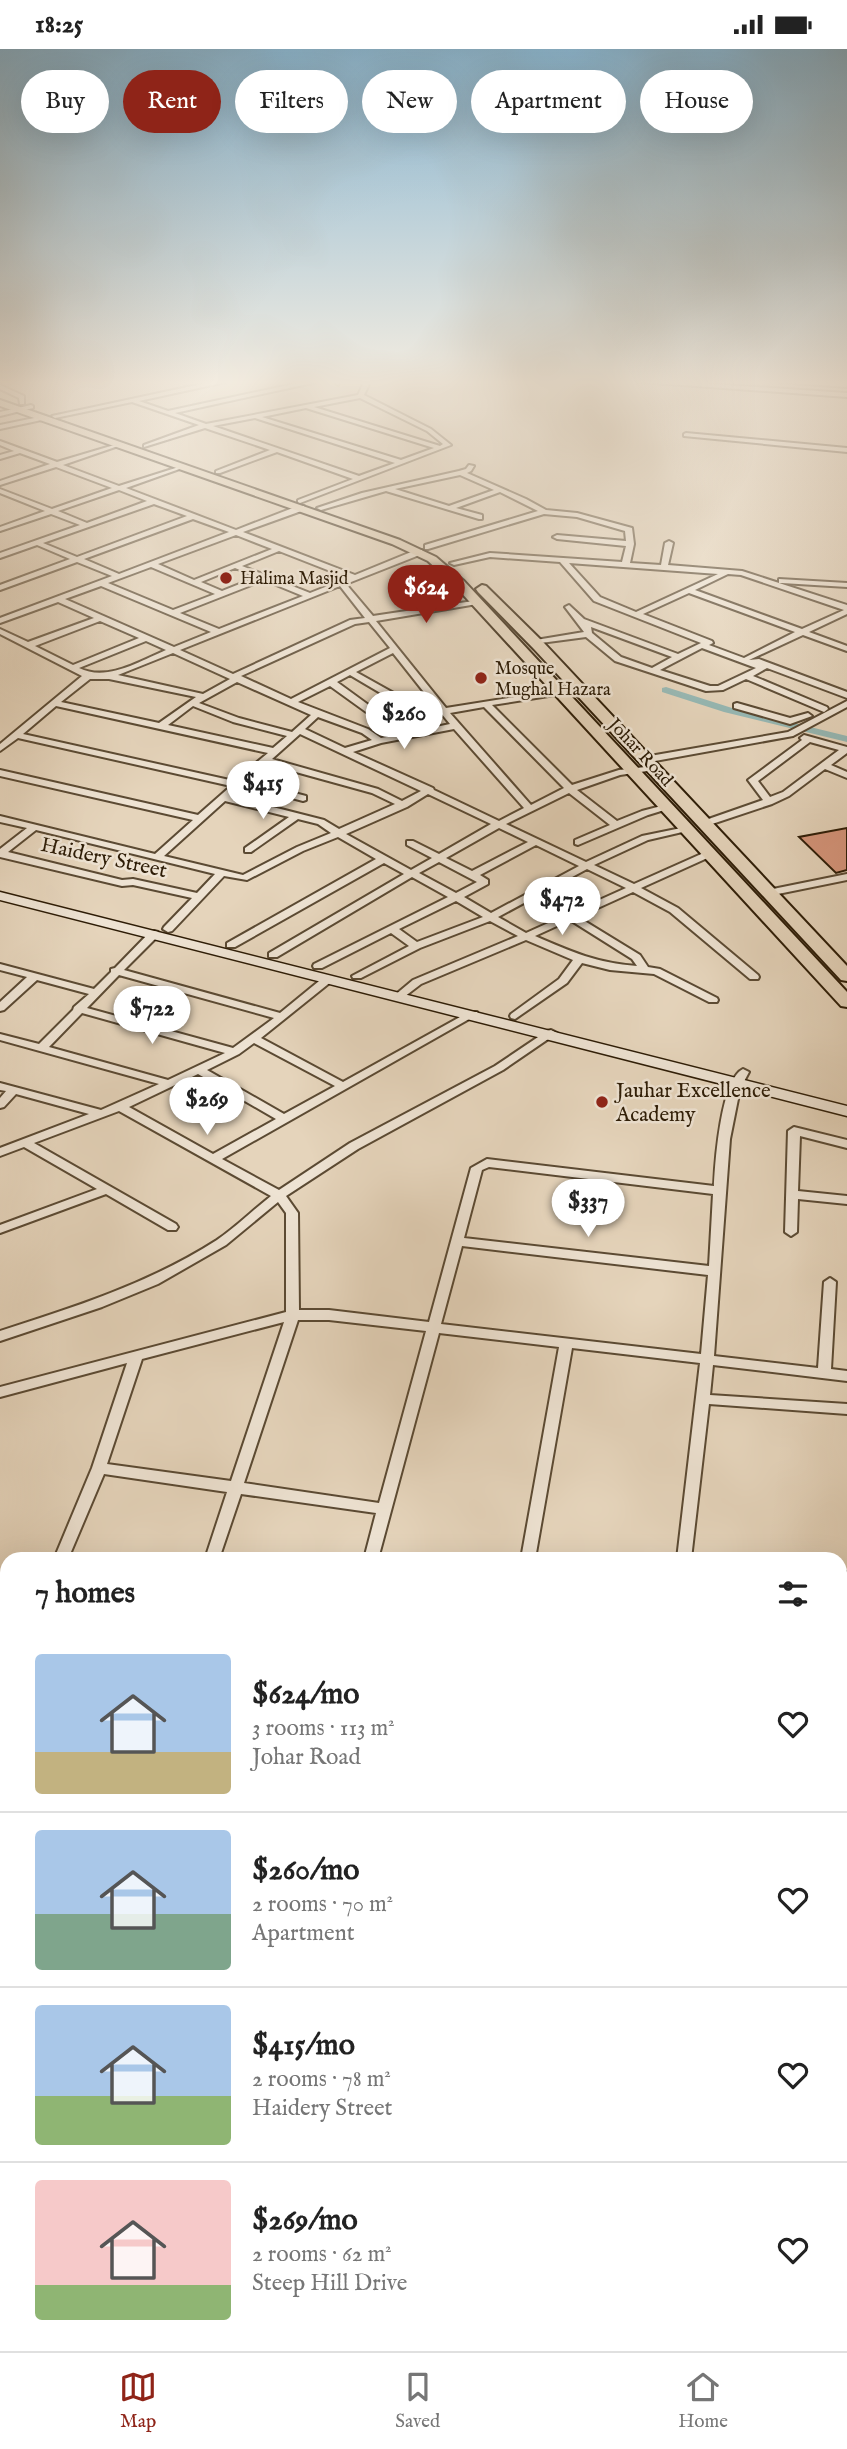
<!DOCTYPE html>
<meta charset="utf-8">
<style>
body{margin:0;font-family:"IM FELL English",serif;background:#f6f6f6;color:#222;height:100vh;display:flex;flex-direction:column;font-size:26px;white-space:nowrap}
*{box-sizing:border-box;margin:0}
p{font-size:23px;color:#767676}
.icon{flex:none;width:38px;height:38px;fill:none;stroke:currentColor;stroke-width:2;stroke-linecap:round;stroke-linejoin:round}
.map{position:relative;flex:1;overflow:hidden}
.details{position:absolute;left:0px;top:1503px;width:847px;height:800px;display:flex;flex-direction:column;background:#fff;border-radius:21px 21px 0 0;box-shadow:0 7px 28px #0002}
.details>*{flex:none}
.guide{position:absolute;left:21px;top:21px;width:805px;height:63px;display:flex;gap:14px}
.price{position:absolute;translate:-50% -60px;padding:0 16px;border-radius:24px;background:#fff;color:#222;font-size:23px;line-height:46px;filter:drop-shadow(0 2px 4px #0008)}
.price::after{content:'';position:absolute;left:50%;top:42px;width:21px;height:16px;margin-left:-10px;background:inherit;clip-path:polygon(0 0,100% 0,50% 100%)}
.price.selected{background:#8f2418;color:#fff}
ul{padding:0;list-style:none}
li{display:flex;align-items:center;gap:21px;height:175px;padding:0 35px}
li+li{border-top:2px solid #e0e0e0}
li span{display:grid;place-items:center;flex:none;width:196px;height:140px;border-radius:7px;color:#555}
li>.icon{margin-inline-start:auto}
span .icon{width:84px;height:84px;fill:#fffc;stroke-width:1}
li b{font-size:30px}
h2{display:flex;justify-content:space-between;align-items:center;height:84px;padding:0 35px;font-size:30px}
.pill{padding:0 24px;border-radius:32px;background:#fff;box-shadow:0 7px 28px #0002;font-size:24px;line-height:63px}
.pill.selected{background:#8f2418;color:#fff}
.status{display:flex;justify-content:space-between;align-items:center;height:49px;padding:0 35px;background:#fff;direction:ltr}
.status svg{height:19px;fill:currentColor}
.menu{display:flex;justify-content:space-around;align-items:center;height:98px;border-top:2px solid #e0e0e0;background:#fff;font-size:19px;color:#767676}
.menu a{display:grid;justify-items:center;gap:4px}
.menu .selected{color:#8f2418}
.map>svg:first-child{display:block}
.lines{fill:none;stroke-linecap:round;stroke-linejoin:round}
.canal{fill:#96b8b4;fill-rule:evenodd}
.building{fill:#d6957b;stroke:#2d1c06;stroke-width:2}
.street-casing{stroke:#5b4a33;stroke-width:4}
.secondary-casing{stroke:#2d1c06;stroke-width:3}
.primary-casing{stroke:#2d1c06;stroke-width:4}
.street{fill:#eee3d3;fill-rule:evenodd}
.secondary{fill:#eee3d3;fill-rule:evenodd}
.primary{fill:#e5d4bb;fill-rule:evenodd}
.poi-dot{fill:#8f2418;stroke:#eee3d3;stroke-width:2.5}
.labels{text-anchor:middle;stroke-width:5;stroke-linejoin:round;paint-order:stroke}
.far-poi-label{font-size:18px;fill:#2d1c06;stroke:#eee3d3;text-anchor:start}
.far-street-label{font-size:18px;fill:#2d1c06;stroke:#eee3d3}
.street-label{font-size:21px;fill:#2d1c06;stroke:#eee3d3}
.poi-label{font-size:21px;fill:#2d1c06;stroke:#eee3d3;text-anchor:start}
</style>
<div class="status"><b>18:25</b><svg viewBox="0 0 49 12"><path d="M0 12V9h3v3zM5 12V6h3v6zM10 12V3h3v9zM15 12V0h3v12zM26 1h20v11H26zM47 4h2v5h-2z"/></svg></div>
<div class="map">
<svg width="847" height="2302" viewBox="0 0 847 2302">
<rect width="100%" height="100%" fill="#e5d4bb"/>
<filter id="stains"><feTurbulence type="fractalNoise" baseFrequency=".00286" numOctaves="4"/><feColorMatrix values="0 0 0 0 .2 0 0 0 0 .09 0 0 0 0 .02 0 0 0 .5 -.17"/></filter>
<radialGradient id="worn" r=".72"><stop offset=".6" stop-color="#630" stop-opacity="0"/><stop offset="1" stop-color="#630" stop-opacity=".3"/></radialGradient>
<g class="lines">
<polygon class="canal" points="666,638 732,659 847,687 847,693 724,663 662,643 662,639"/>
</g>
<polygon class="building" points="847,779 847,821 836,824 799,788"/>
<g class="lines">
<defs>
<g id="street">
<path d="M220,331H235L139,352L168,362L312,331L317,333L175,364L206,375L358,346L365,331H371L364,346L431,380L451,396L300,454L298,453V451L353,430L277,403L220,424H216V422L270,401L205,379L144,398V396L199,376L132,353L55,369L52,367ZM360,349L427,382L443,395L440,397L314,358ZM306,359L434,399L401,411L262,368ZM255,369L395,414L359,427L213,377Z"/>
<polygon points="336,331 342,331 338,336 335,334"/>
<polygon points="614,331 653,331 847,344 847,348"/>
<polygon points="777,331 847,334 847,338 780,333"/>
<polygon points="0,336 24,347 24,355 20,355 19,349 0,340"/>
<polygon points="31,356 33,357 33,359 0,367 0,363"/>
<polygon points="44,367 47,369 46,370 0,380 0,376"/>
<polygon points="686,384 847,399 847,403 684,387 684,385"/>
<path d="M0,392L57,413L121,394V396L63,416L119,437L185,416V418L126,439L236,481L298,457H304V461L243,483L355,526L416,501H422V505L346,535L373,567L480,551L481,553L477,555L376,572L446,659L564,640V644L561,645L492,656L572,736L619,721L654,717V721L620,726L577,741L617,772L642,762L669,755L674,758L648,766L578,796L575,795V791L610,776L569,744L506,775L586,813L642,787L691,777V781L648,791L594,816L634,835L708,802H714V806L641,839L678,859L758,926L759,928L758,930H750L670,863L633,843L578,868L640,906L648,918L660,920L717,949L718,951L717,953H709L654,925L610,921L582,914L567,934L515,970L511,969L510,967L511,965L559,930L573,911L526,891L421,935L404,948H396L395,946L413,931L518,887L490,872L420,899L361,929H353L352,927L409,897L391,884L322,919H314L313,917L314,915L448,848L412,828L277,908H269V904L404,825L384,814L235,898H227V894L376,810L338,788L303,802L247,831L224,827L172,882L168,883L163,880L164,878L192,849L133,836L122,837L0,808V800L27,779L0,773V767L155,805L193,771L0,727V721L198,766L231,737L18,689L0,702V695L82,627L0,585V580L28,593L94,569L58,553L0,574V569L112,527L77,513L0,541V536L70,510L37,496L0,509V504L80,476L51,465L0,482V478L45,462L0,444V440L52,460L112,439L56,418L0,436V432L50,415L20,404L0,410V406L14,402L0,396ZM119,441L147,452L87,474L58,462ZM154,455L187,467L77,508L43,494ZM193,470L229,483L119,525L84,510ZM236,486L272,500L194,531L158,515ZM279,502L348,529L310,544L242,517ZM151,518L215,545L173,561L108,534ZM235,519L257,528L222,542L201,533ZM264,531L303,547L219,580L180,564ZM101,537L211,583L174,598L65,550ZM340,537L365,569L350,571L233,625L180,601ZM100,572L139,589L73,616L35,597ZM369,573L390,599L291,650L241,627L355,575ZM146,592L166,601C140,612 107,633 79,619ZM173,604L230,630L203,645L118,626ZM393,604L427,647H399L356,623ZM350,626L394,652H431L450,675L407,684L337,633ZM90,630H109L196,648L159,674L61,653ZM237,633L311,666L292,683L239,669L199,654ZM330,637L398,686L381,689L368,680L298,653ZM56,657L268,704L234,732L23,685ZM193,657L233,673L287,687L273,699L168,676ZM484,658L564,739L531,756L450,664ZM318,668L362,684L372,691L345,699L305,680ZM454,680L524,759L499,772L434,741L433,739L353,703L381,694ZM300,685L421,742L402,752L378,740L272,710ZM267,715L372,744L395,755L339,780L324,771L230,747L243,736L303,752L306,751V747L248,732ZM428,745L491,775L439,805L413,792H407V796L432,809L411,821L346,785L407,758ZM225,752L289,768L245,799V803H251L298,770L318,775L331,784L297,798L243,826L164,807ZM499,779L528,793L472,822L446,809ZM36,781L215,825L197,844L133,830L122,831L8,803ZM536,796L579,817L491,864L464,848L488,835V831L480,826ZM439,813L477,833L456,844L419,824ZM587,820L626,839L526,884L498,868ZM456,852L483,868L417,893L399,880ZM570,871L632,910L637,917C597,914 572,903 535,887Z"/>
<path d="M469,416L474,417L471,422L467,424L526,450L546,461L577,464L632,479L634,495L630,514L661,516L665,494L669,492L673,494L668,516L742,522L847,556V565L809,583L847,597V602L803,586L749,611L759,610L847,643V649L767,619L753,627L827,658L828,660L824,663L746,630L723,641L706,642L615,612L586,588L533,595L532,593L536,591L584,583L565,558L569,556L584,570L678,605L701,594L594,552L560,513L490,508L454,516L450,514L490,504L622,513L626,497L557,490L553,488L557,486L626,492L625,482L577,468L544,465L428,500H425V496L538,462L500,443L456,459L482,466V470H479L386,442L321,461L317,459L362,444L459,422L466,420ZM460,426L494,441L449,457L395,440ZM569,514L718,525L636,563L600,548ZM728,525L741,526L844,561L802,580L695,541ZM689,544L795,583L744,609L709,596L713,594L712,592L643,565ZM591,578L672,608L652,619L621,608L592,584ZM702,599L756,619L718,637H710L660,621Z"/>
<polygon points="779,530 847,534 847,538 782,534 779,534"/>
<polygon points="847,652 847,658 793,687 644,714 640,711 644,708 788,683"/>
<polygon points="737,654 790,669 808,664 812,667 790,675 734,659 734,655"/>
<path d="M804,686L847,698V704L831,716L847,723V729L825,720L789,747L772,755L706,777H700V773L763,751L748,731L802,691L800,689ZM810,693L839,701L783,743L770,748L758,732Z"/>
<polygon points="847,825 847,831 768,847 763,844 768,841"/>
<path d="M154,882L158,883V887L124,921L280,964L324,928H332L333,930L332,932L261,989L343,1033L469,963H477L478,965L222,1110L279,1141L350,1094L495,1017L547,982L551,981L557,984L503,1021L358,1100L286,1147L298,1164L299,1261H329L429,1273L471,1119L487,1110L714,1137C715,1114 721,1030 743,1020L749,1023L740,1040L730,1090L714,1307L818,1319L824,1233L830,1229L836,1233L831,1320L847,1322V1332L713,1316L710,1346L847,1355V1365L709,1355L691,1510H677L700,1314L572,1299L535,1510H521L559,1298L439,1284L378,1510H364L376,1464L241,1445L219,1510H205L227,1443L104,1425L68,1510H54L92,1419L127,1314L0,1348V1338L286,1263V1164L278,1153L226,1196L158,1235L102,1258L0,1292V1282C75,1258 150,1234 217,1191C236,1178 253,1161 271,1147L119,1062L34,1094L176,1175L178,1178L176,1181H168L106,1145L0,1184V1176L97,1140L24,1098L0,1107V1099L89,1065L16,1045L4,1058L0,1059V1049L6,1042L0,1041V1034L101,1061L159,1035L0,991V985L39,995L73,961L74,958L89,945L37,931L4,961L0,962V953L27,928L0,921V915L94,940L111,923V920L115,919L150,883ZM119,926L274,969L233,999L87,959ZM82,964L225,1004L168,1031L49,998ZM254,994L335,1037L284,1065L207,1021L239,1005ZM198,1025L276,1070L213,1105L129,1058ZM489,1118L713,1145L709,1217L464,1189L482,1121ZM462,1197L708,1226L701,1305L441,1275ZM298,1271H329L426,1282L379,1454L244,1434ZM284,1273L231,1432L107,1415L142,1310Z"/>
<polygon points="794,1078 847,1091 847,1099 800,1087 798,1142 847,1147 847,1155 798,1150 797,1183 791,1187 785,1183 788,1082"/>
<rect x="840" y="1523" width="7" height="12"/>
<polygon points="7,1636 7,1662 0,1667 0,1641 1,1638"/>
<polygon points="0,1701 7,1702 7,1716 0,1715"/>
<polygon points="840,1748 847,1749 847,1763 840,1762"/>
<polygon points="840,1878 847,1880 847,1896 840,1894"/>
<polygon points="0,2268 7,2270 7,2290 0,2288"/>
<polygon points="78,2296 126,2296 128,2302 80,2302"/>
<polygon points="611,2296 631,2296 630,2302 610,2302"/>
</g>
<g id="secondary">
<polygon points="0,843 847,1057 847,1067 0,851"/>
<polygon points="0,1939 7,1940 7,1962 0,1961"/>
<polygon points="0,1981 7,1983 7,2007 0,2005"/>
<polygon points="840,2085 847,2086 847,2110 840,2109"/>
<polygon points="840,2121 847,2123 847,2149 840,2147"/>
</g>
<g id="primary">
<polygon points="0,351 400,491 436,508 464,532 847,943 847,958 841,957 456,538 428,512 392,495 0,357"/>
<polygon points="482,536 486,537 544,594 847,917 847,932 841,931 534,600 478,543 476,540"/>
</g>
</defs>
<use href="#street" class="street-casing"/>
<use href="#secondary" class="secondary-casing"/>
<use href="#primary" class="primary-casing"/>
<use href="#street" class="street"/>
<use href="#secondary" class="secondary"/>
<use href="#primary" class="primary"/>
</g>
<linearGradient id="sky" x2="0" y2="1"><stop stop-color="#87b6d3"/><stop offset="0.51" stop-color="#f3ece0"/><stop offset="1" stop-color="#f3ece0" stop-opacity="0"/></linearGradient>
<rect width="847" height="654" fill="url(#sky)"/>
<g class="poi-dot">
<circle cx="226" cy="529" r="7"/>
<circle cx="481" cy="629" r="7"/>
<circle cx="602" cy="1053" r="7"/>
</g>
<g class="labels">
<g class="far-poi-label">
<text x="240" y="535">Halima Masjid</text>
<text x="495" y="625">Mosque<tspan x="495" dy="21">Mughal Hazara</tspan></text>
</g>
<g class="far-street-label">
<text transform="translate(641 703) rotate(47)" y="6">Johar Road</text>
</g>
<g class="street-label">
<text transform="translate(104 808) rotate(12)" y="7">Haidery Street</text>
</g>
<g class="poi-label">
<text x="616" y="1048">Jauhar Excellence<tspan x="616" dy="24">Academy</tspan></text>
</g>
</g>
<rect width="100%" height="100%" filter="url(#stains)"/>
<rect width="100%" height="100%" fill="url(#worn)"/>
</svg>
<b class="price selected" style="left:426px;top:576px">$624</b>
<b class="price" style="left:404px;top:702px">$260</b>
<b class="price" style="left:263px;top:772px">$415</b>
<b class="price" style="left:562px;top:888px">$472</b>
<b class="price" style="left:152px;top:997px">$722</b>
<b class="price" style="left:207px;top:1088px">$269</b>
<b class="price" style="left:588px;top:1190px">$337</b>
<div class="guide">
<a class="pill">Buy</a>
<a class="pill selected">Rent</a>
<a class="pill">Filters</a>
<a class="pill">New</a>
<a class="pill">Apartment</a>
<a class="pill">House</a>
</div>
<section class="details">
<h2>7 homes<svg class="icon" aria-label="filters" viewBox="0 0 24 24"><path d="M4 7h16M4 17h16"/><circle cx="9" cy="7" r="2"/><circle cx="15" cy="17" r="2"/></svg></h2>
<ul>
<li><span style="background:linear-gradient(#a9c7e8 70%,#c2b280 0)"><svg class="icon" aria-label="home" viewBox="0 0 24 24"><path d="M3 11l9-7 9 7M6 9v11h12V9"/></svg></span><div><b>$624/mo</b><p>3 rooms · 113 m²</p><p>Johar Road</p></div><svg class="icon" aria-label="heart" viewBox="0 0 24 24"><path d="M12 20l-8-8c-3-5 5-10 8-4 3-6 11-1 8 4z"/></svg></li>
<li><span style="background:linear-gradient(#a9c7e8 60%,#7fa58c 0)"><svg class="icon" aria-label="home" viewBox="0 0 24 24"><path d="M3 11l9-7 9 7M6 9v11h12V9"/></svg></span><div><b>$260/mo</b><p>2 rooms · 70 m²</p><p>Apartment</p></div><svg class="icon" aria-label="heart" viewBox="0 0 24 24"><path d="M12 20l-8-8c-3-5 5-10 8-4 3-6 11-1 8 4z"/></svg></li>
<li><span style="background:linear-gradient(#a9c7e8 65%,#8fb573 0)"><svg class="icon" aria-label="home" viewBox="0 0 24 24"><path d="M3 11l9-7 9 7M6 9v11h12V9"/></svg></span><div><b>$415/mo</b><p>2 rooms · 78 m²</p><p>Haidery Street</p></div><svg class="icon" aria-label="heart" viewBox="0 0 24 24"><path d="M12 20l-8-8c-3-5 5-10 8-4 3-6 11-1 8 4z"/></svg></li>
<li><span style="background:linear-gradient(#f6c9c9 75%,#8fb573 0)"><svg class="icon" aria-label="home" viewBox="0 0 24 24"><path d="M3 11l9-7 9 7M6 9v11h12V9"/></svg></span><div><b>$269/mo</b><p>2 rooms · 62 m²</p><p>Steep Hill Drive</p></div><svg class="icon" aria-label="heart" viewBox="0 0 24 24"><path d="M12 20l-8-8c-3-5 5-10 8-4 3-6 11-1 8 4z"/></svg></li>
</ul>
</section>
</div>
<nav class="menu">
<a class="selected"><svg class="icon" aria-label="map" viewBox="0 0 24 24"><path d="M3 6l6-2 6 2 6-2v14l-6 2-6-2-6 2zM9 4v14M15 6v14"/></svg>Map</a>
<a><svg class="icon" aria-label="saved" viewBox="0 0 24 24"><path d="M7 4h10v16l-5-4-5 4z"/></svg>Saved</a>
<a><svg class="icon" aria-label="home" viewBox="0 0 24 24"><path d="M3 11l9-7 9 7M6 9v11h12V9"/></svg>Home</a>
</nav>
